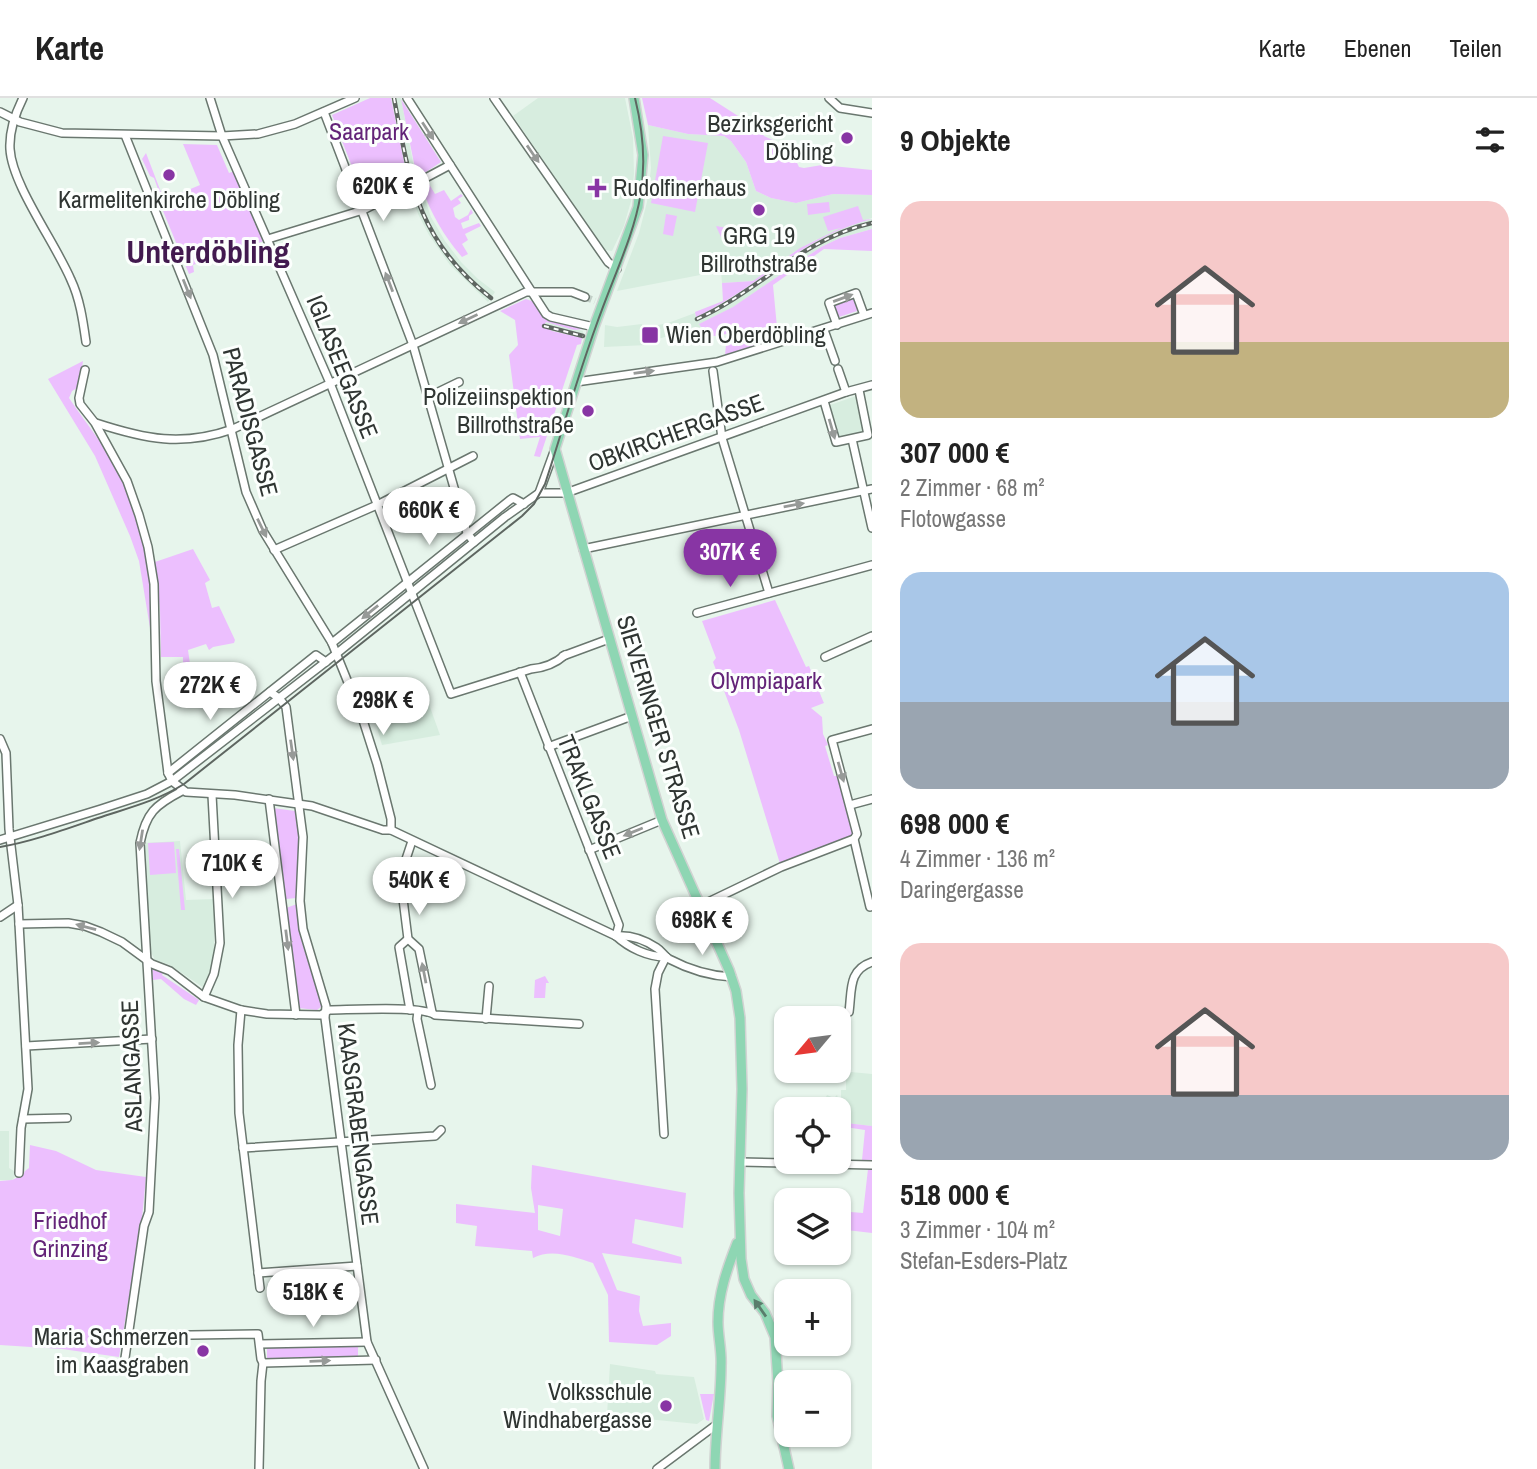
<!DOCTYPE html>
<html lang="de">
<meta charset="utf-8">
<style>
body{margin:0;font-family:"Archivo Narrow",sans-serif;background:#f2f2f2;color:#222;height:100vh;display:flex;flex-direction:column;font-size:26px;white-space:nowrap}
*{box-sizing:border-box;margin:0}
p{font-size:23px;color:#767676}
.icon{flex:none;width:38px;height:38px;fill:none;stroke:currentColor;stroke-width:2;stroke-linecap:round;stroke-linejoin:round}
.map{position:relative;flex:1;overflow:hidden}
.side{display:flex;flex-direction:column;background:#fff;width:665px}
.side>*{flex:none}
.needle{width:46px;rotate:241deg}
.buttons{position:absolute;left:774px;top:908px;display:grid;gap:14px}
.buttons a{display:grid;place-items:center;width:77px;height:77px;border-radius:14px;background:#fff;box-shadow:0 2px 5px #0004;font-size:35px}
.price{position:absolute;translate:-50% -60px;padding:0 16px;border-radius:24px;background:#fff;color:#222;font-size:23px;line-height:46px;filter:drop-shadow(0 2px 4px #0008)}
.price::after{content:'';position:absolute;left:50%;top:42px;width:21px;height:16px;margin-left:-10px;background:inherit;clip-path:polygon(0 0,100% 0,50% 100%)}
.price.active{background:#8835a4;color:#fff}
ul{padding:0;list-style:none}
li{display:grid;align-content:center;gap:14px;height:371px;padding:0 28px}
li span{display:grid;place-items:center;height:217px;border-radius:21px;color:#555}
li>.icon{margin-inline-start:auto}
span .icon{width:126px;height:126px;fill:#fffc;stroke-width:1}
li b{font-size:30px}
h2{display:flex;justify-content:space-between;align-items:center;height:84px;padding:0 28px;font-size:30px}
header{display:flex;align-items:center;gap:42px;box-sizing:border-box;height:98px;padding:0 35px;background:#fff;border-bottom:2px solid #e0e0e0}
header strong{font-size:33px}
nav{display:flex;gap:38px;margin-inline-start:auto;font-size:24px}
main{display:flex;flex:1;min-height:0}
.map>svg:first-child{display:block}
.built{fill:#d7eddf}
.green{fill:#ecbffe;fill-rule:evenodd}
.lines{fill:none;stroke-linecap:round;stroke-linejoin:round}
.minor-tunnel{stroke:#c2cfc7;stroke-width:7;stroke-dasharray:7 3.5;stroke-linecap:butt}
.minor-casing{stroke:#6a776f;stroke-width:10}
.major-casing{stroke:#d1d3d2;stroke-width:12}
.minor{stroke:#fff;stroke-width:7}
.major{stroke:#8ed6b3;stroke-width:9}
.tram{stroke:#5e6661;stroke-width:2}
.rail-casing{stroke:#5e6661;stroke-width:4.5}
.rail{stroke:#fcfffd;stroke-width:2;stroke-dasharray:5;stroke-linecap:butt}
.minor-bridge-casing{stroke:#6a776f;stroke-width:10;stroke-linecap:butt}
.minor-bridge{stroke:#fff;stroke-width:7}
.oneway{fill:#979a98}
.oneway2{fill:#5a7d6c}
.poi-dot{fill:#8835a4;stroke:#fcfffd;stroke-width:2.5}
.labels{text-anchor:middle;stroke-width:6;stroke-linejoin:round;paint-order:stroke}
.poi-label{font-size:24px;fill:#2f3532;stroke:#fcfffd;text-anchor:end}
.park-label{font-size:24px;fill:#632478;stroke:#fcfffd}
.street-label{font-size:24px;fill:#2f3532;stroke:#fcfffd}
.district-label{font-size:32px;font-weight:bold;fill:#421a4f;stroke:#fcfffd}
</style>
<header>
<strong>Karte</strong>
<nav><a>Karte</a><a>Ebenen</a><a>Teilen</a></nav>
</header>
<main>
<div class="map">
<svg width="872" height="1371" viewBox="0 0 872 1371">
<rect width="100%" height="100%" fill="#e7f5ec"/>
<g class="built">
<polygon points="391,0 401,0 414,70 431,119 445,143 461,164 478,181 495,194 488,204 450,167 429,137 419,118 410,95"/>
<polygon points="538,0 625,0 633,40 634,76 631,103 624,128 612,153 605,152 513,18"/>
<polygon points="648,27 688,36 724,38 731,43 746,64 756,93 771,100 796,105 833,96 872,97 872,120 848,127 872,121 872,131 840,140 821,149 734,209 700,226 701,229 647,244 647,247 604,249 605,227 617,229 642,226 643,230 668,225 695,215 696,219 730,201 819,140 794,154 753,183 722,185 721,173 617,193 639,135 647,104 651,70"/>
<polygon points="545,224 583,233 582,240 543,230"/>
<polygon points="856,298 864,334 838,340 830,307"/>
<polygon points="425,595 440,637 382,647 373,616"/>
<polygon points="180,743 186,802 214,801 214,860 204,890 170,867 155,862 149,850 144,745"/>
<polygon points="851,974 872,976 872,1028 838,1024 838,1012 820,1012 827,997 834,1000 837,997 838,1000 841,1000 841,992 846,992 846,975"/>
<polygon points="0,1033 9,1033 9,1070 14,1073 16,1078 12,1082 0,1082"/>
<polygon points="610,1266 655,1273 656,1276 694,1279 704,1321 697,1326 607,1317"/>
</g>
<g class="green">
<polygon points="370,0 391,0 408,84 366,105 332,17"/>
<polygon points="642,0 710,0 760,32 764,38 790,50 799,69 804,70 822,67 872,72 872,97 833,96 796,105 771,100 756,93 746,64 731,43 724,38 688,36 648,27"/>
<polygon points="401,1 441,64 417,80"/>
<polygon points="663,38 708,45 695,114 651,105"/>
<polygon points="183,46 217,47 229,75 235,73 264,143 193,167 194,174 189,176 156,96 159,94 154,80 150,78 142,61 146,55 164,102 172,98 179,101 181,95 200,87"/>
<path d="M429,86L435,96L444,92L451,103L461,96L463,98L458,101L461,105L453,110L455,119L459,122L468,117L471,111L473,115L469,118V122L461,125L463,131L479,125L481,128L465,136L468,142L462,146L468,156L462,159C444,138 431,116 422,90Z"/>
<polygon points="829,104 830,114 808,117 807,106"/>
<path d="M858,108L863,122L872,121C801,139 760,189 696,219L695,214L723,203L722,185L753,183L800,150L841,130L828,133L823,119Z"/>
<polygon points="666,116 677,118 673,138 663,136"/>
<polygon points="716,128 750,134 748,144 743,143 742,146 731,137 721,139"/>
<polygon points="872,131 872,153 824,151 773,187 778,240 725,257 727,236 707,239 703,229 701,229 699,226 733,209 821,149 840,140"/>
<polygon points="855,198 860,212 836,220 832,206"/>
<polygon points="526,201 537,205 546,220 580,228 580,231 584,231 574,232 546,224 544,228 552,233 582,240 581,246 577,247 540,359 534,358 540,339 520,341 509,257 518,247 515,222 500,213"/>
<path d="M83,263L79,289L72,293L69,300C87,327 107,350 122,380C149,430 151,493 153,548L139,463L130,438L95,358L48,281Z"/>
<polygon points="193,451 210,482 205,485 212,510 219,508 235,542 234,545 213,549 209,552 206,546 188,552 190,566 183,567 183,559 161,559 160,511 155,464"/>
<polygon points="775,502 806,569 809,568 823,603 824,605 811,610 822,619 823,636 828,647 825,648 834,678 837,678 853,735 851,738 781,769 739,632 713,564 716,560 702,523"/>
<polygon points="273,710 295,713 299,742 296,800 286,801 284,796"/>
<polygon points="174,744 176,775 150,777 148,745"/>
<polygon points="176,751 179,751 185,812 181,812"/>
<polygon points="297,806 302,845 322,903 322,908 317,912 298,910 293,869 295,866 292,860 286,810"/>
<polygon points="154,870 163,874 162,877 199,902 196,907 184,901 161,881 153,882 152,871"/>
<polygon points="545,878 549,885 546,885 545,900 534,900 535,882"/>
<polygon points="838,1024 872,1028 872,1063 862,1062 865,1032 838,1028"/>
<polygon points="30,1047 56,1053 96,1072 146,1079 142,1120 119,1259 62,1251 0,1247 0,1083 12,1082 23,1077 25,1073 29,1070"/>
<path d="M532,1067L686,1095L683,1130L635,1121L632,1145L681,1159L682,1166L602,1155L617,1192L640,1198L639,1213L643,1228L671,1225V1238L657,1247L609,1244L608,1197L593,1165C574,1159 552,1150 533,1160L532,1153L475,1148L477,1128L456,1125V1106L535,1115L531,1090ZM538,1107L563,1111L560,1138L538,1132Z"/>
<polygon points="868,1071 872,1071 872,1135 838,1131 838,1113 863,1115"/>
<polygon points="358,1248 358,1259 267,1260 267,1249"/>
<polygon points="700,1296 714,1296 709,1323 706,1322"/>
</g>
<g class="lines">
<polyline class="minor-tunnel" points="585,199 595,203"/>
<defs>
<g id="minor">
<path d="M23,0C15,16 9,33 10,51C12,87 56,146 71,182C80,201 83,223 86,244"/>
<path d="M210,0L222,38L330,285L451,596L531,571C543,570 556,565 565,557"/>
<polyline points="407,0 546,216 551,219 594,229"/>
<polyline points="494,0 608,164 617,171"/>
<polyline points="829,0 840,10 872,15"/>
<polyline points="0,14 20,24 62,35 222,38 258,36 295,26 355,0"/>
<polyline points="324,14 413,247 467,435 474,444"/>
<polyline points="125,37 213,257 246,394 263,433 332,545 362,619 377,666 391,721 391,732"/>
<polyline points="418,84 450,67"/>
<polyline points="268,141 363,112 409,89"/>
<polyline points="837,227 829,205 856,195 864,217"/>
<polyline points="824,232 835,263"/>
<polyline points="838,271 846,294"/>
<path d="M85,272L79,300L80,306L95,325L127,383L139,417L148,449L154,486L156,583L168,675L172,683L186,694L235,697L312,708L383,732H391L616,838C629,850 648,859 666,859"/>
<polyline points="713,273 722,340 769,495"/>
<polyline points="576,284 717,264 872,215"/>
<polyline points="428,299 459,284"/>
<polyline points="824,303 836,344 868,337 859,292"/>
<path d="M96,325C145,341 182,349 233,331L526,194H572L585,199"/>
<polyline points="852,341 872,430"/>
<polyline points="539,395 566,395 846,294 872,287"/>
<polyline points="583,451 872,391"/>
<polyline points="274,452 377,407 473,358"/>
<polyline points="697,515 872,467"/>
<polyline points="332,545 510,402 513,400 524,406"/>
<polyline points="563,558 609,541"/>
<polyline points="825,559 872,538"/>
<polyline points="520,574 619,827 616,838"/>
<polyline points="270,594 279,600 286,609 303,739 300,803 303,831 326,908 325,920 367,1244 424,1371"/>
<polyline points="0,641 6,655 9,731 18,807 28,991 21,1030 19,1075"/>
<polyline points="548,649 632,618"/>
<polyline points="168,675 316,557 326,564"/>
<polyline points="269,701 296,917"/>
<polyline points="850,707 872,701"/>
<polyline points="0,742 101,711 147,696 172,683 336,556 505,419 539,395 555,351"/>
<polyline points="412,743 403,770 403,801 408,841 419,851 432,914"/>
<polyline points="589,752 662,722"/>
<polyline points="700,808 781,769 854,741"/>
<polyline points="870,809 854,741 857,736 832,642 872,631"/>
<polyline points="0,819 18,807"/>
<path d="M19,826L68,825L85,828L101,834L122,844L152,866L170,873L204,899L241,912L267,916L321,917L329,912C349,912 422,907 435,917L579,926"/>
<path d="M616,838C630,837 645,842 657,850C662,853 664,858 669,861C688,871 711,878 732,879"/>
<polyline points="408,841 399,849 410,912"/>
<polyline points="204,899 214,876 220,845 212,697"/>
<polyline points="241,912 238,947 239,1015 260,1190"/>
<polyline points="418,913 417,921 431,987"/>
<path d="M849,914C852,892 848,872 872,864"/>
<polyline points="486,921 489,888"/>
<polyline points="26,948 152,941"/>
<polyline points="23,1021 67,1020"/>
<polyline points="664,1036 655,891 658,875 666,859"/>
<polyline points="243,1050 435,1038 441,1032"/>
<polyline points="741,1064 872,1067"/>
<polyline points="258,1175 357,1168"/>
<polyline points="127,1238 258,1236 261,1261 263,1265 261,1283 259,1371"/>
<polyline points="260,1246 367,1244"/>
<path d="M125,1260L144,1128L149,1114L155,1000L140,745C146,715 155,707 182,693"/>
<polyline points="263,1265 376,1262"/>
<polyline points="657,1371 716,1327"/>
</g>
<g id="major">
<polyline points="634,0 643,57 638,109 594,229 555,351 662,722 729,872 736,893 740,920 742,991 739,1095 741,1161 744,1181 751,1197 765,1215 775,1239 778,1285 777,1318 789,1371"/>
<path d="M715,1371C715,1336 721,1302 721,1268C722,1253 718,1239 718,1224C718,1196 727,1171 737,1145"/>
</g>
</defs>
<use href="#minor" class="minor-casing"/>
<use href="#major" class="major-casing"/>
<use href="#minor" class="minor"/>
<use href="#major" class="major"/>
<path class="tram" d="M0,749C34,743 66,731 98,720C128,710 157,703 184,686L522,418L534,406L545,386C562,334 577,280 596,228C627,140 659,97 635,0"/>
<defs>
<g id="rail">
<path d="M394,0C410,86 418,143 491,200"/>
<path d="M697,221C761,192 801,141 872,125"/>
<polyline points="544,228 583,238"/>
</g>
</defs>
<use href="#rail" class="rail-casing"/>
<use href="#rail" class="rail"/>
<defs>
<polyline id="minor-bridge" points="409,89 418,84"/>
</defs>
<use href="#minor-bridge" class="minor-bridge-casing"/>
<use href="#minor-bridge" class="minor-bridge"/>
</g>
<defs><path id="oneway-solid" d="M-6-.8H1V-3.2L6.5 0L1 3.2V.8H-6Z" transform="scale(1.75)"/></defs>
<g class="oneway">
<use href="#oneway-solid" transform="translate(428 33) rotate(57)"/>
<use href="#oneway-solid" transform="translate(533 56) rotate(55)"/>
<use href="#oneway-solid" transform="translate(389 184) rotate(-111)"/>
<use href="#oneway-solid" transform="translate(187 191) rotate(68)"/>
<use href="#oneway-solid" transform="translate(843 200) rotate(-20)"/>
<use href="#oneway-solid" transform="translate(468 221) rotate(155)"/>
<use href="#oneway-solid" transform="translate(644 274) rotate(-8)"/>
<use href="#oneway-solid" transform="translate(832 331) rotate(74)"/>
<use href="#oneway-solid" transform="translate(794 407) rotate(-10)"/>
<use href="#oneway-solid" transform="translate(262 430) rotate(64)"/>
<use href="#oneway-solid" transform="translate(370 514) rotate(141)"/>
<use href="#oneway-solid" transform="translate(292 652) rotate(82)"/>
<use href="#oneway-solid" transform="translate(841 674) rotate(74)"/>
<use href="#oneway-solid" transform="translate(633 734) rotate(158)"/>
<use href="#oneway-solid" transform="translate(141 742) rotate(99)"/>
<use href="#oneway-solid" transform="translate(86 829) rotate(-165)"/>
<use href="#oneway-solid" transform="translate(287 842) rotate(83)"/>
<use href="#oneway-solid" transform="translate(424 875) rotate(-101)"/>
<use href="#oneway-solid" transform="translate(89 945) rotate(-3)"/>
<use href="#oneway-solid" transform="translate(320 1263) rotate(-2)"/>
</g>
<use class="oneway2" href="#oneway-solid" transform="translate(760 1210) rotate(-125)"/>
<g class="poi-dot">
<circle cx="847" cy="40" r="7"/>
<circle cx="169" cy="77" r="7"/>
<path d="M593.5 79.5h7v7h7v7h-7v7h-7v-7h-7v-7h7z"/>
<circle cx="759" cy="112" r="7"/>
<rect x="641" y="228" width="18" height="18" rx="3.5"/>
<circle cx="588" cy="313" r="7"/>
<circle cx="203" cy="1253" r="7"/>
<circle cx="666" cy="1308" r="7"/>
</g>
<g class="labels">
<g class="poi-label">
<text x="833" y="34">Bezirksgericht<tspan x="833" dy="28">Döbling</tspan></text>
<text x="613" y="98" text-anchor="start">Rudolfinerhaus</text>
<text x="169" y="110" text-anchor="middle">Karmelitenkirche Döbling</text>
<text x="759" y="146" text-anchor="middle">GRG 19<tspan x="759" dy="28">Billrothstraße</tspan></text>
<text x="666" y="245" text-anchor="start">Wien Oberdöbling</text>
<text x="574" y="307">Polizeiinspektion<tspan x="574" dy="28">Billrothstraße</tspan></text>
<text x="189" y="1247">Maria Schmerzen<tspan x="189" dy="28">im Kaasgraben</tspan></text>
<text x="652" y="1302">Volksschule<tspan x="652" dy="28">Windhabergasse</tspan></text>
</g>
<g class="park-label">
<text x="369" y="42">Saarpark</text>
<text x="766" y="591">Olympiapark</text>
<text x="70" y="1131">Friedhof<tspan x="70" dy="28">Grinzing</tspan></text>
</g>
<g class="street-label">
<text transform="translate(342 269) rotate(68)" y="8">IGLASEEGASSE</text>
<text transform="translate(250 324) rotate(75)" y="8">PARADISGASSE</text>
<text transform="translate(676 335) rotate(-20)" y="8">OBKIRCHERGASSE</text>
<text transform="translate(658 629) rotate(73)" y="8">SIEVERINGER STRASSE</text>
<text transform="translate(589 699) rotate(68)" y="8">TRAKLGASSE</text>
<text transform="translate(132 968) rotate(-92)" y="8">ASLANGASSE</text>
<text transform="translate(358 1026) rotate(83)" y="8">KAASGRABENGASSE</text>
</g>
<g class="district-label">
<text x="208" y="165">Unterdöbling</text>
</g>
</g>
</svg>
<div class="buttons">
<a><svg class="needle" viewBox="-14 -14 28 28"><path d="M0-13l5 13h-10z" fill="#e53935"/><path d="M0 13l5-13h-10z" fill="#767676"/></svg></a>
<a><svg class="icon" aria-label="locate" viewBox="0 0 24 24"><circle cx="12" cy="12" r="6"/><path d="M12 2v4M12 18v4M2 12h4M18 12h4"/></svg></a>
<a><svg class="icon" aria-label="layers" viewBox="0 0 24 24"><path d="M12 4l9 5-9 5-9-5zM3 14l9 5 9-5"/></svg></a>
<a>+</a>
<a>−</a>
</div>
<b class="price" style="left:383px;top:125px">620K €</b>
<b class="price" style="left:429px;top:449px">660K €</b>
<b class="price active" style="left:730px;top:491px">307K €</b>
<b class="price" style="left:210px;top:624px">272K €</b>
<b class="price" style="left:383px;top:639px">298K €</b>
<b class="price" style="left:232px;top:802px">710K €</b>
<b class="price" style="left:419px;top:819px">540K €</b>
<b class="price" style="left:702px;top:859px">698K €</b>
<b class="price" style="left:313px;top:1231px">518K €</b>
</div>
<section class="side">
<h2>9 Objekte<svg class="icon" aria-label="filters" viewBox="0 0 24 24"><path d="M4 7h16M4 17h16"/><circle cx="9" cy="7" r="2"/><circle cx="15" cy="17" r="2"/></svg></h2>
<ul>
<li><span style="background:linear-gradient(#f6c9c9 65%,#c2b280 0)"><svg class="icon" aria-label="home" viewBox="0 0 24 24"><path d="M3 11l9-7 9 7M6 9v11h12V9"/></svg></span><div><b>307 000 €</b><p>2 Zimmer · 68 m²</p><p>Flotowgasse</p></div></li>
<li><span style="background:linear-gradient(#a9c7e8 60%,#9aa5b1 0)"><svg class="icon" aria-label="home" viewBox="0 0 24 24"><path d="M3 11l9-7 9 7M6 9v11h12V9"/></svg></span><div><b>698 000 €</b><p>4 Zimmer · 136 m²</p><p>Daringergasse</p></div></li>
<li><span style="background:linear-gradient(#f6c9c9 70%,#9aa5b1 0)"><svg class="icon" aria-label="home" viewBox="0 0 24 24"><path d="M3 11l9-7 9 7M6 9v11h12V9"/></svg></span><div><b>518 000 €</b><p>3 Zimmer · 104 m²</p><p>Stefan-Esders-Platz</p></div></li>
</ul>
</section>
</main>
